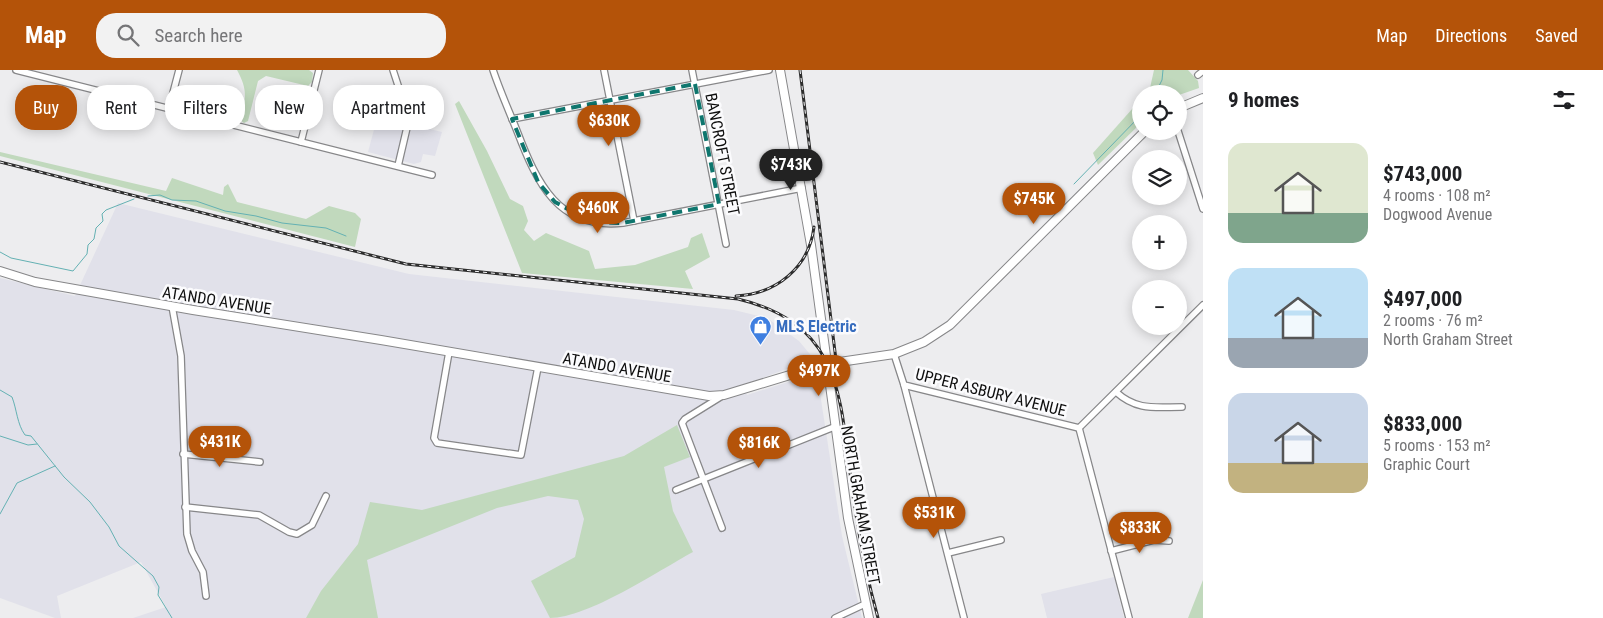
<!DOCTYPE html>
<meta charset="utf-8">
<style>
body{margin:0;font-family:"Roboto Condensed",sans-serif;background:#f2f2f2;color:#202124;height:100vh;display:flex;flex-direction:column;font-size:19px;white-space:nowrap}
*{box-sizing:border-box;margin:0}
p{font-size:16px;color:#757577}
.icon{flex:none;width:28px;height:28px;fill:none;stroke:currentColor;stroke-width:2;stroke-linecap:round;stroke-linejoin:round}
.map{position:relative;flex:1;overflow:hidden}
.panel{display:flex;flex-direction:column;background:#fff;width:400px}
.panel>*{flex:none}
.banner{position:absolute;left:15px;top:15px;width:475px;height:45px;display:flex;gap:10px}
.fabs{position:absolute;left:1132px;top:15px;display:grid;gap:10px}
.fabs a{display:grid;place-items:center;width:55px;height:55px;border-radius:50%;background:#fff;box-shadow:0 2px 12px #0003;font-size:25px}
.price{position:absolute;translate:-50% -42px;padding:0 11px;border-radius:18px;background:#b45309;color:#fff;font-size:16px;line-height:32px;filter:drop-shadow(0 1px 2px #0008)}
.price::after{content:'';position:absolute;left:50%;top:30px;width:15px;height:11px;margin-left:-8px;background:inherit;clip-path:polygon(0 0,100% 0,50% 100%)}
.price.on{background:#222;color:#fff}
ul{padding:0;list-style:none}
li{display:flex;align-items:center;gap:15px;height:125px;padding:0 25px}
li span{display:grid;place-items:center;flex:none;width:140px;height:100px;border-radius:15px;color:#555}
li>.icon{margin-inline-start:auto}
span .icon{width:60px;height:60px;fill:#fffc;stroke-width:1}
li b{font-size:21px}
h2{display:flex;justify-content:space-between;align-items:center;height:60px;padding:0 25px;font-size:21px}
.tag{padding:0 18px;border-radius:20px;background:#fff;box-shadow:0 2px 12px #0003;font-size:18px;line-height:45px}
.tag.on{background:#b45309;color:#fff}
header{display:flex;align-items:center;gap:30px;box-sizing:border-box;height:70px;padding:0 25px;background:#b45309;color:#fff}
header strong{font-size:24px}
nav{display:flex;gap:28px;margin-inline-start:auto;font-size:18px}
.search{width:350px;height:45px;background:#f2f2f2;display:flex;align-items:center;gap:12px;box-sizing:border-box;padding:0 18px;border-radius:20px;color:#757577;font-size:19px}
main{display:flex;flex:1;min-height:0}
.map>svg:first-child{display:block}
.built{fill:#e1e1ea}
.green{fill:#c1d9bd}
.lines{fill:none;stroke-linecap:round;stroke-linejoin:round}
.stream{stroke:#64b1b3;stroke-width:1}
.minor-casing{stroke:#878789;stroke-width:8}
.major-casing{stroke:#878789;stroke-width:10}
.minor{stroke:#fff;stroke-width:5.5}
.major{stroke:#fff;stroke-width:8}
.rail-casing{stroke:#2d2d2d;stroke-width:3}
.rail{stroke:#fbfbfd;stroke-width:1;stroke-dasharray:4;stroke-linecap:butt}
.marked{fill:none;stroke:#0f766e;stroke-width:4;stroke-dasharray:10 6;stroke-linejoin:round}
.labels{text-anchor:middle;stroke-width:5;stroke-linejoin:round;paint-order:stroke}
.street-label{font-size:16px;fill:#0e0e0e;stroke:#fbfbfd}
.shop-label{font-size:16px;font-weight:bold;fill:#366cbe;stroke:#fbfbfd;text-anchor:start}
</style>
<header>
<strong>Map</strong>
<div class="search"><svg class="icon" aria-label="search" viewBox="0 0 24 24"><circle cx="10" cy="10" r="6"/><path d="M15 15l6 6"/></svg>Search here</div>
<nav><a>Map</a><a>Directions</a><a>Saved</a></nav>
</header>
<main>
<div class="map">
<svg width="1203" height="548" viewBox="0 0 1203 548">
<rect width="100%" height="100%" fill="#ededef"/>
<g class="built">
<polygon points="376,52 410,62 413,55 442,62 435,86 423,84 421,92 414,94 368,82"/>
<polygon points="118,133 409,204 734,240 767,248 799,271 814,289 743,315 747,325 807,306 813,306 818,310 842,466 862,548 133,548 166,537 141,492 57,526 61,548 55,548 0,528 0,208 75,226"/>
<polygon points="1114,507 1124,548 1047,548 1041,524"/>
</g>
<g class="green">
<path d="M237,0H309L313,3L312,12L308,16L266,6L258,11L248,51L244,53L240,50C246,28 248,20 237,0Z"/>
<polygon points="1154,0 1188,0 1198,11 1199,18 1179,25 1145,24 1150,18"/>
<polygon points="1141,29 1141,53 1098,95 1093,83"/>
<polygon points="459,31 487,81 510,129 523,136 528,151 524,160 534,171 546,163 589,181 595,199 635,195 688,177 691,168 702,163 710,187 685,201 693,219 522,203 455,34"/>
<polygon points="0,82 166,121 172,108 223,125 224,117 228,114 237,132 306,149 329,136 355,143 361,149 355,177 0,86"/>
<path d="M677,355L690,387L664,397L673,441L693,482C658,501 588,548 550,548L531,511L575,487L584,449L578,430L548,426L497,438L367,490L378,548H306L321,521L358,474L370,432L422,440L624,386Z"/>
<polygon points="1203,510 1203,548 1188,548"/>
</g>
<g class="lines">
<g class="stream">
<polyline points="1155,24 1162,10 1163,0"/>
<polyline points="1074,114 1141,45"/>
<polyline points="148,126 160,125 172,130 196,131 225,141 256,146 282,153 326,158 346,166"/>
<polyline points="0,182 11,188 73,201 87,184 88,175 94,169 96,158 103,151 102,144 106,140 134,129"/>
<path d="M0,320L12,327C17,340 17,354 25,365L31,366L64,407L90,432L109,457L119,476L153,506L159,517L158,525L172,548"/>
<polyline points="0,366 28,375 37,374"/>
<polyline points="0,444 17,413 55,396"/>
</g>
<defs>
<g id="minor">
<polyline points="16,0 432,105"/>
<polyline points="393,0 409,49 398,96"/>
<path d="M493,0C500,21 509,41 517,61C537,113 558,160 623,153L802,118"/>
<polyline points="604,0 634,151"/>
<polyline points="692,0 726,174"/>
<polyline points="1198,5 1203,1"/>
<polyline points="169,38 179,0"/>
<polyline points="512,49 769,0"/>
<polyline points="1178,61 1203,139"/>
<polyline points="301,72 319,0"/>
<polyline points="172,236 181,286 187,464 192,481 203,502 206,526"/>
<polyline points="449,282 434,368 437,373 521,385 538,297"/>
<polyline points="894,284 904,315 1079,358 1203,235"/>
<polyline points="904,315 964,548"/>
<path d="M1116,322C1137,341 1155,337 1182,337"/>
<polyline points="1079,358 1129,548"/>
<polyline points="183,384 260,392"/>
<polyline points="676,420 834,357"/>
<polyline points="185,437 259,445 289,462 297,464 312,455 326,426"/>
<polyline points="722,458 682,353 685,349 722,326"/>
<polyline points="1111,481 1154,470 1169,471"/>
<polyline points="948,483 1001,470"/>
<polyline points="835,548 865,534"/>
</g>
<g id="major">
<polyline points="780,0 811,175 848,448 869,548"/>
<polyline points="1179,38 1203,28"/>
<polyline points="0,201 35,212 193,240 381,270 709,326 724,325 826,294 894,284 924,272 950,255 1145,61"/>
</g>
</defs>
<use href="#minor" class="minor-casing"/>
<use href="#major" class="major-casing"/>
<use href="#minor" class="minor"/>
<use href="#major" class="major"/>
<defs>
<g id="rail">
<polyline points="800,0 838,306"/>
<path d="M0,92L406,194L738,229C843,254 840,329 852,418C858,462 866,505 878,548"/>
<path d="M736,226C776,224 809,198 814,157"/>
</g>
</defs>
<use href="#rail" class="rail-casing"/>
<use href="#rail" class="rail"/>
</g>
<path class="marked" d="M695,14L719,134L623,153L592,152L555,132L538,112L512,49Z"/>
<defs>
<symbol id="shop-pin" viewBox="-11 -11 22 30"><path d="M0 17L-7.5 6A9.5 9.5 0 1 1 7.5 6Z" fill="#3f7fe0" stroke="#fbfbfd"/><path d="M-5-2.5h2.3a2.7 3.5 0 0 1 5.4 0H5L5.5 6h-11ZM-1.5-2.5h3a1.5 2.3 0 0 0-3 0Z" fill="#fff"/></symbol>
</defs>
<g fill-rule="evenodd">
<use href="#shop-pin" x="748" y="244" width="25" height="34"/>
</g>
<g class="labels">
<g class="street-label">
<text transform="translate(723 84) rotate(79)" y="6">BANCROFT STREET</text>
<text transform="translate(217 230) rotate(9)" y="6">ATANDO AVENUE</text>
<text transform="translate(617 297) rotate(10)" y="6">ATANDO AVENUE</text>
<text transform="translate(991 322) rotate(14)" y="6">UPPER ASBURY AVENUE</text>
<text transform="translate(861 435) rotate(80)" y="6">NORTH GRAHAM STREET</text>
</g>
<g class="shop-label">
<text x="776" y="262">MLS Electric</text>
</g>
</g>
</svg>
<div class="fabs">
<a><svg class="icon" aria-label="locate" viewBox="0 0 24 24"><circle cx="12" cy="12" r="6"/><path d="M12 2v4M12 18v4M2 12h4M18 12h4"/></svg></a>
<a><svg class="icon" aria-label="layers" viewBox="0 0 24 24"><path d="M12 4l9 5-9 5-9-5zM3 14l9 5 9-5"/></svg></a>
<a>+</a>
<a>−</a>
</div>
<b class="price" style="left:609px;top:77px">$630K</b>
<b class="price on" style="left:791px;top:121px">$743K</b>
<b class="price" style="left:1034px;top:155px">$745K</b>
<b class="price" style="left:598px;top:164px">$460K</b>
<b class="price" style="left:819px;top:327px">$497K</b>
<b class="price" style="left:220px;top:398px">$431K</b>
<b class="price" style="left:759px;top:399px">$816K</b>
<b class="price" style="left:934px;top:469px">$531K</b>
<b class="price" style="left:1140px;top:484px">$833K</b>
<div class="banner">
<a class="tag on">Buy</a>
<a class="tag">Rent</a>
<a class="tag">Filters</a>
<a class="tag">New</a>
<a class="tag">Apartment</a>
</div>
</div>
<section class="panel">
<h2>9 homes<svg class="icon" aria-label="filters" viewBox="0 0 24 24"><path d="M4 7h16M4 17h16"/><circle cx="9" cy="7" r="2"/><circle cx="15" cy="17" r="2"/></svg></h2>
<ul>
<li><span style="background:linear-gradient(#dfe7d0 70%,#7fa58c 0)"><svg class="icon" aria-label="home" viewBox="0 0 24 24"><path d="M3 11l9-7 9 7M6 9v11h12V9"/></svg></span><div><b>$743,000</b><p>4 rooms · 108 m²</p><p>Dogwood Avenue</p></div></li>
<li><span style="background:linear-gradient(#bfe0f5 70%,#9aa5b1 0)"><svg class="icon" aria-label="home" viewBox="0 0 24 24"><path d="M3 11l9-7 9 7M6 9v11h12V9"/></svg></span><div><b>$497,000</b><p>2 rooms · 76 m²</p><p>North Graham Street</p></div></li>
<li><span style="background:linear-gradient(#c9d6e8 70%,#c2b280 0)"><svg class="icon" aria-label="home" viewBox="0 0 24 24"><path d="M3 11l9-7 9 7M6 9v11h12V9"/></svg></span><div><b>$833,000</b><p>5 rooms · 153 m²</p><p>Graphic Court</p></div></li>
</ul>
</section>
</main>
